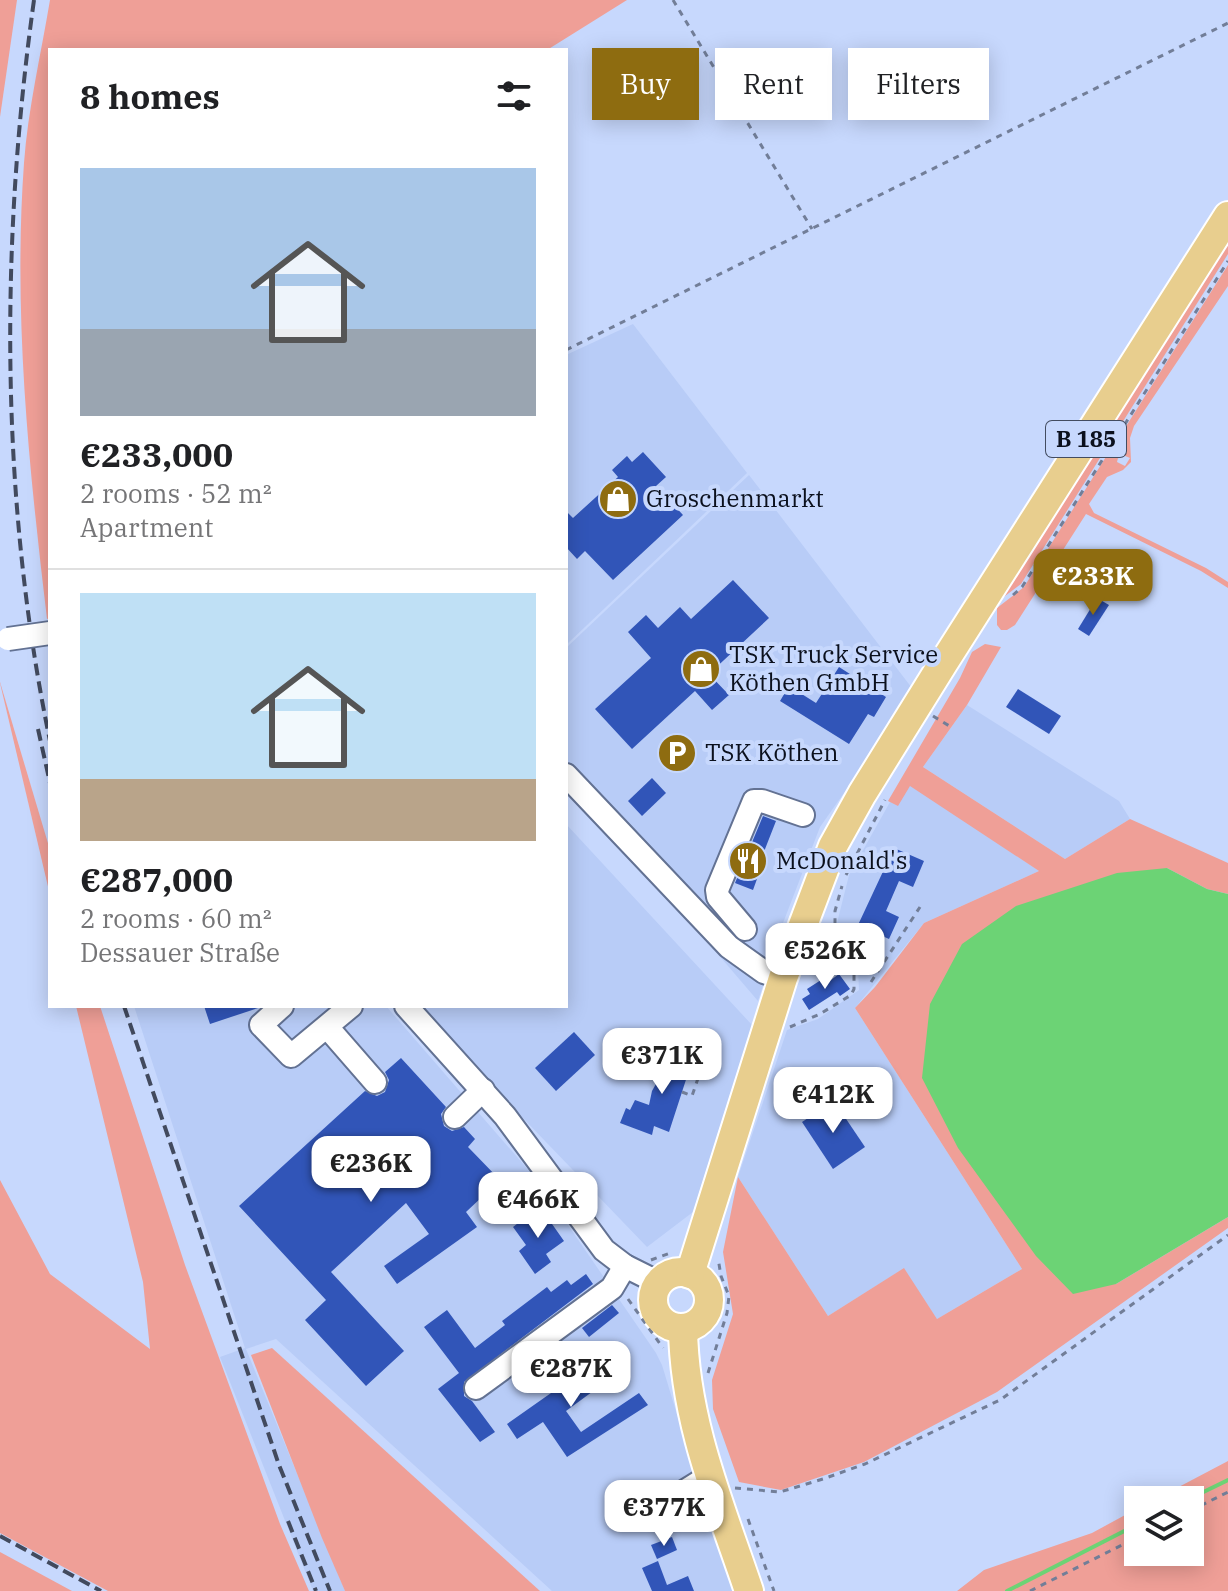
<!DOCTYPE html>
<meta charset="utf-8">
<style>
body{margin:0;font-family:"IBM Plex Serif",serif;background:#f2f2f2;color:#202124;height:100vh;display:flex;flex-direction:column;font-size:30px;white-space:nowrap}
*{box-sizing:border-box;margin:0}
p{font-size:26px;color:#757577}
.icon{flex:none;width:44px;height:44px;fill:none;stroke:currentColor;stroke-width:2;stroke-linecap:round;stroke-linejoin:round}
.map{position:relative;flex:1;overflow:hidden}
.sheet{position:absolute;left:48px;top:48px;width:520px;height:960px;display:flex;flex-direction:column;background:#fff;border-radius:0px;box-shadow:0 4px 20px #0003}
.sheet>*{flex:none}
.guide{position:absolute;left:592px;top:48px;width:516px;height:72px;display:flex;gap:16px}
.controls{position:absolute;left:1124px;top:1486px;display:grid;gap:16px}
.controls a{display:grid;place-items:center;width:80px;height:80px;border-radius:0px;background:#fff;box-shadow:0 4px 20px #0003;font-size:40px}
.price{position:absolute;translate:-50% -68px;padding:0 18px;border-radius:16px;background:#fff;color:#222;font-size:26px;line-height:52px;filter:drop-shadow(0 2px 4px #0008)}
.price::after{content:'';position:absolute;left:50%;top:48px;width:24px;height:18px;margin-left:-12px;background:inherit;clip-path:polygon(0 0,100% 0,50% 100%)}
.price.selected{background:#8e6c10;color:#fff}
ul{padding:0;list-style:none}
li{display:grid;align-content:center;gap:16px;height:424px;padding:0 32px}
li+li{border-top:2px solid #e0e0e0}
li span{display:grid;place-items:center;height:248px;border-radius:0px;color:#555}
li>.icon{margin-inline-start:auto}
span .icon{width:144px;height:144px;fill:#fffc;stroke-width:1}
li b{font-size:34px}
h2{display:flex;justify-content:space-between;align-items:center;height:96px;padding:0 32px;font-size:34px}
.tag{padding:0 28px;border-radius:0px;background:#fff;box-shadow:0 4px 20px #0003;font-size:28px;line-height:72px}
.tag.selected{background:#8e6c10;color:#fff}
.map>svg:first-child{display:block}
.built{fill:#b8ccf7}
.green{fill:#ef9f97}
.water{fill:#6cd375}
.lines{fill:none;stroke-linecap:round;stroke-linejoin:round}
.stream{stroke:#6cd375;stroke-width:4}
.building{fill:#3155b8}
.minor-casing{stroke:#637293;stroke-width:26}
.major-casing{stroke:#fff;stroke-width:32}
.path{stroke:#727e98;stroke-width:3;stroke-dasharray:6 6;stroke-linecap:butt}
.minor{stroke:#fff;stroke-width:22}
.major{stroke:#e8ce8e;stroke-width:28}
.rail{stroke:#424a5e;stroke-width:4;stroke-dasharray:12 6;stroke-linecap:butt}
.minor-bridge-casing{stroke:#637293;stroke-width:26;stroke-linecap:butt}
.minor-bridge{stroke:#fff;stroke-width:22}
.labels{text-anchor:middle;stroke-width:8;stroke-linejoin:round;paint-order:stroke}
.shield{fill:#c7d8fd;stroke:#434c60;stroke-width:2}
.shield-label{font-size:22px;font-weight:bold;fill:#0b101d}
.poi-label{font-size:24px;fill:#0b101d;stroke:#c7d8fd;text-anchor:start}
</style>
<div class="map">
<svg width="1228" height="1591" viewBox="0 0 1228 1591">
<rect width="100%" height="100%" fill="#c7d8fd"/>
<g class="built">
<polygon points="633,324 747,473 566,645 566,355"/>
<polygon points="749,475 915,692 820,827 783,923 758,1001 566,777 566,648"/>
<polygon points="967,705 1119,801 1130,819 1065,859 923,767"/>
<polygon points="903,779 1039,871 924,923 855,1008 1022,1269 937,1319 903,1269 828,1316 738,1177 787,1030 818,1019 859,990 858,969 836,927 849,875"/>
<polygon points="566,824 752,1025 693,1212 647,1247 415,1006 566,1006"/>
<polygon points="134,1006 386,1006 537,1180 656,1353 662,1365 701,1494 733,1591 552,1591 276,1339 246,1349 345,1591 313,1591 220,1357 245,1348"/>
</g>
<g class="green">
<polygon points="0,0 17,0 0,117"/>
<path d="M50,0H627L547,50H50V618L47,619C29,468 13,315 24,163C28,109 41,54 50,0Z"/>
<polygon points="1228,229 1228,254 1021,584 997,602"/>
<polygon points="1228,265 1228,286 1134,426 1130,438 1131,462 1123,470 1107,477 1089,504 1094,513 1206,568 1228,582 1228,588 1201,571 1086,514 1015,625 1007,630 1001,630 997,625 997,608 1024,587 1109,452 1118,458 1117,462 1125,466 1130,458 1111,450"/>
<polygon points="985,644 1001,647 967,705 923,767 1065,859 1130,819 1228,863 1228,894 1207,889 1167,868 1116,1284 1228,1217 1228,1228 997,1392 864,1462 781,1490 739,1482 713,1409 712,1380 733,1314 723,1252 738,1177 828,1316 904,1268 937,1319 1022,1269 855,1008 875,987 924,923 1039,871 910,786 898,806 888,801 960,678 972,652"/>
<polygon points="0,682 50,850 50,895 0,683"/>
<polygon points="76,1006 100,1006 185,1265 280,1524 309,1591 108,1591 0,1533 0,1180 50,1274 150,1349 143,1282"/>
<polygon points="272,1348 540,1591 345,1591 322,1538 251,1355"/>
<polygon points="1228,1461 1228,1591 957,1591 984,1570 1092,1533 1138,1508 1138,1552 1190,1552 1190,1500 1154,1500"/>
<polygon points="0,1552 72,1591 0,1591"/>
</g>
<polygon class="water" points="1167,868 1207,889 1228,894 1228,1217 1116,1284 1073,1294 1036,1256 958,1148 922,1078 930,1004 962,944 1016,906 1117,873"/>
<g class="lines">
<g class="stream">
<polyline points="1187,1500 1228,1480"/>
<polyline points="1007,1591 1138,1524"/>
</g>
</g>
<g class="building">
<polygon points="643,452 666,477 656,486 683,515 613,580 585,551 577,559 566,547 566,511 573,518 618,477 612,470 627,456 632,462"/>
<polygon points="733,580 769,618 709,674 729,695 712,710 695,691 632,749 595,709 651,658 628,632 646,615 658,628 680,607 691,619"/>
<polygon points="1097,598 1109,605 1089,636 1078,629"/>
<polygon points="839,667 886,697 874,717 868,714 849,744 780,701 789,686 816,703"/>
<polygon points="1018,689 1061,716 1049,734 1006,707"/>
<polygon points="652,778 666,793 642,816 628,801"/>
<polygon points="763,816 776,821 758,867 761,868 753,890 735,883"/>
<polygon points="894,848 924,861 913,887 899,881 886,911 899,917 889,939 858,925"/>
<polygon points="839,974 850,989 840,996 837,992 809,1010 802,999 810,994 807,989 821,980 824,985"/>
<polygon points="204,1006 258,1006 258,1008 210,1024"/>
<polygon points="574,1032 595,1055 556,1091 535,1068"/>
<polygon points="668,1047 694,1055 669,1132 654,1126 652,1135 620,1123 626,1108 630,1110 635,1100 649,1105 652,1091 666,1066 662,1065"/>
<polygon points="401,1058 446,1107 441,1114 444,1126 452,1131 464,1127 475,1139 468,1147 500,1180 466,1212 477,1227 397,1284 384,1266 429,1234 406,1203 331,1272 404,1351 366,1386 305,1320 326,1300 239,1206 365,1091 377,1096 385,1092 389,1080 385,1072"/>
<polygon points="834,1101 865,1147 833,1169 802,1122"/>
<polygon points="545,1214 564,1241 546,1254 551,1262 535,1274 519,1251 526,1245 513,1227 526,1217"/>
<polygon points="586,1274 593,1284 464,1382 464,1396 472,1401 495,1432 480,1442 438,1389 459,1373 424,1327 447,1310 475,1348 505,1325 502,1321 547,1287 551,1292 567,1280 571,1285"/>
<polygon points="612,1305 619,1313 589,1337 582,1328"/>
<polygon points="567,1350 596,1389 566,1411 581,1432 639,1393 648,1405 567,1457 543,1422 517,1439 507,1424 561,1386 546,1366"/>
<polygon points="672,1537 677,1550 657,1559 651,1545"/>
<polygon points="658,1561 667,1585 688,1576 694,1591 652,1591 642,1568"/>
</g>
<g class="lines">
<defs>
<g id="minor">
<polyline points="566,775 729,947 764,972 783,978"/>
<polyline points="745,929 718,897 717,890 754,801 762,801 803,815"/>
<polyline points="282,1006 261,1025 291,1056 351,1006"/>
<polyline points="406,1006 505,1116 604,1250 625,1266 659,1283"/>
<polyline points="328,1028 375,1082"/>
<polyline points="455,1117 483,1090"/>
<polyline points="476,1388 612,1288 625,1266"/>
<polyline points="656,1509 701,1481 712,1478"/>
</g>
<g id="major">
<circle cx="681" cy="1300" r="28"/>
<polyline points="690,1274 783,978 833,846 862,794 944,662 1228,216"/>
<path d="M683,1328C684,1420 720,1505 749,1591"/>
</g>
</defs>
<use href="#minor" class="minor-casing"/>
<use href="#major" class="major-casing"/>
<g class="path">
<polyline points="673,0 812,229"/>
<polyline points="566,350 1228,23"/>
<polyline points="1107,450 1119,457"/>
<polyline points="1013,595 1022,587 1228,261"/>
<polyline points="933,716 951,727"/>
<polyline points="846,875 885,800"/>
<polyline points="871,982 920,907"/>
<polyline points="790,1027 820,1014 851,995 854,989 854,973 835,924 835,911 842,886"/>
<polyline points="682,1092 692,1096 711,1040 716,1036"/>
<polyline points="651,1260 673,1252"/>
<polyline points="628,1299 663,1348"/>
<polyline points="708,1373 727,1313 729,1296 721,1276 718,1258"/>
<polyline points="735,1488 780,1492 823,1479 865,1464 1000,1400 1228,1235"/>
<polyline points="1190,1511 1228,1492"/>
<polyline points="748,1519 774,1591"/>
<polyline points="1030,1591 1138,1537"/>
</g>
<use href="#minor" class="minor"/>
<use href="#major" class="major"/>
<g class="rail">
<path d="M34,0C0,243 0,501 50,741"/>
<polyline points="38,729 50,783"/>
<polyline points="124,1006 279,1465 330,1591"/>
<polyline points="288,1521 316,1591"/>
<polyline points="0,1536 101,1591"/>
</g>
<defs>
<polyline id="minor-bridge" points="8,639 50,633"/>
</defs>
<use href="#minor-bridge" class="minor-bridge-casing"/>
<use href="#minor-bridge" class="minor-bridge"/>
</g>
<defs>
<symbol id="shop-disc" viewBox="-11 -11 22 22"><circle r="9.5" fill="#8e6c10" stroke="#c7d8fd"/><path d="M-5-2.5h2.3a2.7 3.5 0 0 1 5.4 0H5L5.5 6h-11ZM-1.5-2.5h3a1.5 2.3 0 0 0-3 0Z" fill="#fff"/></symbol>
<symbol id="parking-disc" viewBox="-11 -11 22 22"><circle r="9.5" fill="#8e6c10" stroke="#c7d8fd"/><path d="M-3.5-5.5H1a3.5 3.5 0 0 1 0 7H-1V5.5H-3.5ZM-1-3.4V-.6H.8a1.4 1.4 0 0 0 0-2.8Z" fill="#fff"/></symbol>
<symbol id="restaurant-disc" viewBox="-11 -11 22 22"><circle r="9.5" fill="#8e6c10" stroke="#c7d8fd"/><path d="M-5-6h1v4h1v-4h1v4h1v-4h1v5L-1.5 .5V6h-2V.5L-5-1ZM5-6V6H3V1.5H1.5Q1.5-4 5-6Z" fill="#fff"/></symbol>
</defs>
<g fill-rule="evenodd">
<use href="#shop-disc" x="596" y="477" width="44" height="44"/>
<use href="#shop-disc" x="679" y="647" width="44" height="44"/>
<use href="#parking-disc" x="655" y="731" width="44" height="44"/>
<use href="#restaurant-disc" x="726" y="839" width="44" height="44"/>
</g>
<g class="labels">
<rect class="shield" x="1046" y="421" width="80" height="36" rx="6"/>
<g class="shield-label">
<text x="1086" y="447">B 185</text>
</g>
<g class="poi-label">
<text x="646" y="507">Groschenmarkt</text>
<text x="729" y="663">TSK Truck Service<tspan x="729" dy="28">Köthen GmbH</tspan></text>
<text x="705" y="761">TSK Köthen</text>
<text x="776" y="869">McDonald's</text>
</g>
</g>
</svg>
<div class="controls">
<a><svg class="icon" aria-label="layers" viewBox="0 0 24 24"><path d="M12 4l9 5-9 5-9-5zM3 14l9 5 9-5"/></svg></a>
</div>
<b class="price selected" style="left:1093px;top:617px">€233K</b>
<b class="price" style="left:825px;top:991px">€526K</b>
<b class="price" style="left:662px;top:1096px">€371K</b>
<b class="price" style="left:833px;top:1135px">€412K</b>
<b class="price" style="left:371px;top:1204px">€236K</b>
<b class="price" style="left:538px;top:1240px">€466K</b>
<b class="price" style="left:571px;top:1409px">€287K</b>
<b class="price" style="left:664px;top:1548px">€377K</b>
<div class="guide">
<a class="tag selected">Buy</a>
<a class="tag">Rent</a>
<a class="tag">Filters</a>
</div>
<section class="sheet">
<h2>8 homes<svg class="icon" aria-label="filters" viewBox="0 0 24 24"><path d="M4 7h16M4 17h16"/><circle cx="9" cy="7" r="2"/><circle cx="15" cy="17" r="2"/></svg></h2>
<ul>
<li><span style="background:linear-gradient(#a9c7e8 65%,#9aa5b1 0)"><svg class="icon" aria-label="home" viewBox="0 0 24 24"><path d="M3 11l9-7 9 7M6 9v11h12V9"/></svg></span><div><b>€233,000</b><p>2 rooms · 52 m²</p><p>Apartment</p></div></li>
<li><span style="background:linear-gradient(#bfe0f5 75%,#b9a48a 0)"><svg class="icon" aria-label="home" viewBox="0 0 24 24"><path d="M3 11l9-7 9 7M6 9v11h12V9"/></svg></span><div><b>€287,000</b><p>2 rooms · 60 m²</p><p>Dessauer Straße</p></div></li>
</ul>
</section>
</div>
